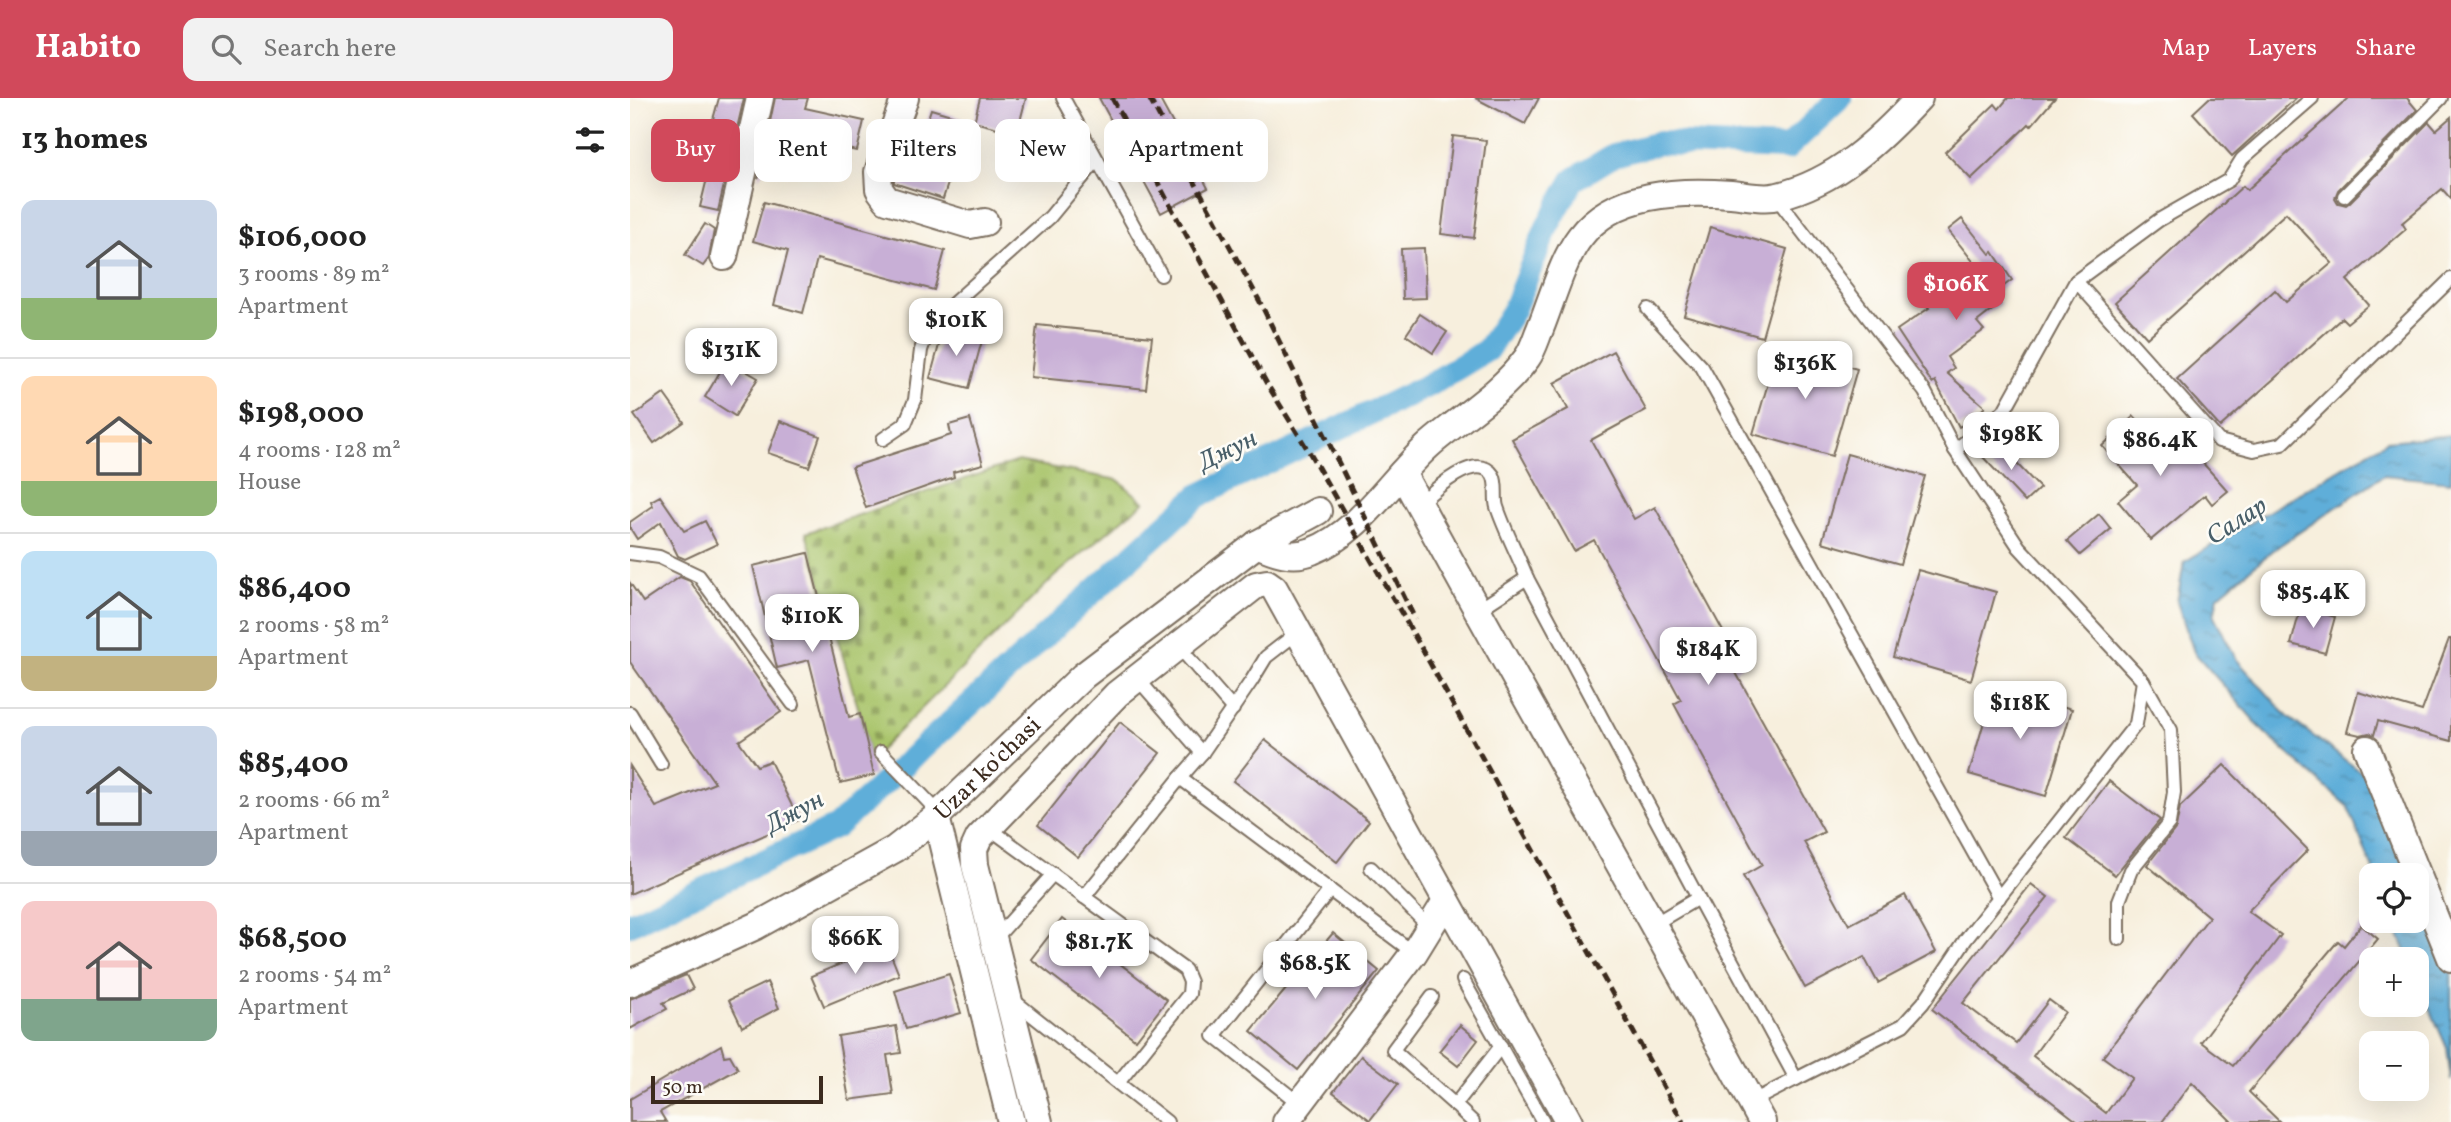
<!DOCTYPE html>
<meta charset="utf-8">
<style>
body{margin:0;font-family:Vollkorn,serif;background:#f2f2f2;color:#222;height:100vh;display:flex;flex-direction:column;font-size:26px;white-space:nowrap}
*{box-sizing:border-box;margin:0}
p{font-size:23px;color:#767676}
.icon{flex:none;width:38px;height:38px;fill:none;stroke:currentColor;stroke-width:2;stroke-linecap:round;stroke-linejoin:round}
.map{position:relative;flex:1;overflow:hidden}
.side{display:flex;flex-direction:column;background:#fff;width:630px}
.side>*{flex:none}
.banner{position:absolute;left:21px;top:21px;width:665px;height:63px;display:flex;gap:14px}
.buttons{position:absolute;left:1729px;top:765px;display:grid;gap:14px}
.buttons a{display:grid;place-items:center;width:70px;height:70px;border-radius:14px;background:#fff;box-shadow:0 7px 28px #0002;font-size:35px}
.scale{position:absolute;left:21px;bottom:18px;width:172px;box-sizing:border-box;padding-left:7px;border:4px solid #3b2a1e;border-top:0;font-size:19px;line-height:24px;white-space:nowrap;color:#3b2a1e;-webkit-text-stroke:5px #fdfcf7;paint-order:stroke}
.price{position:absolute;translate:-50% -60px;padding:0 16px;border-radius:14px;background:#fff;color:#222;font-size:23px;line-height:46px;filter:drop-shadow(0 2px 4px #0008)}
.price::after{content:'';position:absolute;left:50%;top:42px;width:21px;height:16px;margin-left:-10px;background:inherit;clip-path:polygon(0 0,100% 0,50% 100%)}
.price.selected{background:#d1495b;color:#fff}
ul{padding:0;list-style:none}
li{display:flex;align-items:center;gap:21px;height:175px;padding:0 21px}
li+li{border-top:2px solid #e0e0e0}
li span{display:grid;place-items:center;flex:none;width:196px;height:140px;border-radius:14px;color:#555}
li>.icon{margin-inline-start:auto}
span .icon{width:84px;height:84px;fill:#fffc;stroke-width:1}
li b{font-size:30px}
h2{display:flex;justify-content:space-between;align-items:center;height:84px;padding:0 21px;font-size:30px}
.pill{padding:0 24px;border-radius:14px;background:#fff;box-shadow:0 7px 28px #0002;font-size:24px;line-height:63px}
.pill.selected{background:#d1495b;color:#fff}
header{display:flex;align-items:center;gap:42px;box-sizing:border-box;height:98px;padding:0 35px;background:#d1495b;color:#fff}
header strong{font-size:33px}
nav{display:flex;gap:38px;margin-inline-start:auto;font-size:24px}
.search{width:490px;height:63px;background:#f2f2f2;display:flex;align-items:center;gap:18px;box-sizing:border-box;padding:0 24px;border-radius:14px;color:#767676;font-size:26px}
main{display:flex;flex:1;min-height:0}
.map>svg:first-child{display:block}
.cemetery{fill:url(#cemetery-stones);stroke:#727744;stroke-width:2}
.water{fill:url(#water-ripples);stroke:#4d6c7c;stroke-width:2}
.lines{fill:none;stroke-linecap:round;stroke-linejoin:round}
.canal{stroke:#5faed9;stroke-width:24}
.building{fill:#c8afd6}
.lane-casing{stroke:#7d6f61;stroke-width:16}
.street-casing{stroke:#7d6f61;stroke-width:30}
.lane{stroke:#fff;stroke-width:12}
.street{stroke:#fff;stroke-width:26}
.rail{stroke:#3b2a1e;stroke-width:5;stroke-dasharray:10 5;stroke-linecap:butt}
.labels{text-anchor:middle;stroke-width:5;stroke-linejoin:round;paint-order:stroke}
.street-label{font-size:24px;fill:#3b2a1e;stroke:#fdfcf7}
.water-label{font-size:26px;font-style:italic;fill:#495f69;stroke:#fdfcf7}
</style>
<header>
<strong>Habito</strong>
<div class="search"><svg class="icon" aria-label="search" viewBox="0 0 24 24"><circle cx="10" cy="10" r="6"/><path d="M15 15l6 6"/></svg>Search here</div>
<nav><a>Map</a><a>Layers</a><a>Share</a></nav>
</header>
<main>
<section class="side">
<h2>13 homes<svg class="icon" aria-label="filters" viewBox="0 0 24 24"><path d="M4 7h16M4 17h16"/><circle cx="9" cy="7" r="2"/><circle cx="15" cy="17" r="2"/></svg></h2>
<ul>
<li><span style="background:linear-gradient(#c9d6e8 70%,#8fb573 0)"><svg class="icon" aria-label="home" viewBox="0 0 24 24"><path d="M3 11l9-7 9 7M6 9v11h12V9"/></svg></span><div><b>$106,000</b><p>3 rooms · 89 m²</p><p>Apartment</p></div></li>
<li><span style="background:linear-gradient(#ffd9b3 75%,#8fb573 0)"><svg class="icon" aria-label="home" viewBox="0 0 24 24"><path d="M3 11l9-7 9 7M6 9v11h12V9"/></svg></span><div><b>$198,000</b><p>4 rooms · 128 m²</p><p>House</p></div></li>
<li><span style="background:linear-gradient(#bfe0f5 75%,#c2b280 0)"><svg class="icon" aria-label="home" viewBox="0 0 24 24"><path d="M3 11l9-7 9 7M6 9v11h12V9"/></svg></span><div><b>$86,400</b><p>2 rooms · 58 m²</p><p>Apartment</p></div></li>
<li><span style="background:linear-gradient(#c9d6e8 75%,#9aa5b1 0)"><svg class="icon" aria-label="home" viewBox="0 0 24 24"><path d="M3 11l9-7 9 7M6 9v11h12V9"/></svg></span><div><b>$85,400</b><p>2 rooms · 66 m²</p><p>Apartment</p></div></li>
<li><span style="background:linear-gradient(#f6c9c9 70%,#7fa58c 0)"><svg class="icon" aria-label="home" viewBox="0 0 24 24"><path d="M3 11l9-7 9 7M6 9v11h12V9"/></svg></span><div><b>$68,500</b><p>2 rooms · 54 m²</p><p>Apartment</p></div></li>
</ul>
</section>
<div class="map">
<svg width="1821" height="1024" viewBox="0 0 1821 1024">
<defs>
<pattern id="cemetery-stones" width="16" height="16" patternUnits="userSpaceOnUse" patternTransform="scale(1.75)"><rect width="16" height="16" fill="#a9c46a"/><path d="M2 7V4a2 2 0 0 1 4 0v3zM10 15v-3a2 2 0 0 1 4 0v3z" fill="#8b9f57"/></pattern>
<pattern id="water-ripples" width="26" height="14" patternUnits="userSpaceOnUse" patternTransform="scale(1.75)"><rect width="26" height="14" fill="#5faed9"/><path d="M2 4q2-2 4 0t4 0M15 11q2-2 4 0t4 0" fill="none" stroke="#508eaf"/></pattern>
</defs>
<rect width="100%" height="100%" fill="#fdfcf7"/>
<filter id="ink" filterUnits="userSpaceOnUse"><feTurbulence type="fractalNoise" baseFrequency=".0143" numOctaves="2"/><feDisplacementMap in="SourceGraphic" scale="14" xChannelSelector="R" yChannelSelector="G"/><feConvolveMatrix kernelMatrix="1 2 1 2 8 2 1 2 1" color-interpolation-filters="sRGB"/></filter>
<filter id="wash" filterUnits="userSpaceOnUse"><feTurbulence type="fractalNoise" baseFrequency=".00686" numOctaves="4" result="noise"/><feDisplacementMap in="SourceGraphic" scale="28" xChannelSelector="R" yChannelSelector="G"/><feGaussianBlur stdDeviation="1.57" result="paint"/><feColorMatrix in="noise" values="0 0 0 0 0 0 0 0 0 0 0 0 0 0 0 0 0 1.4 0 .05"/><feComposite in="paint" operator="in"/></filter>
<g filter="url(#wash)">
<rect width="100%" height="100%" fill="#f7efdd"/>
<polygon class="cemetery" points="388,363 488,382 514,404 425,478 240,662 230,616 176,435"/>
<g class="water">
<polygon points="1821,337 1821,384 1754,377 1646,450 1588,498 1584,518 1607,562 1658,619 1739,680 1785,777 1745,777 1718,709 1635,635 1564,554 1547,504 1554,464 1757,343"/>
<polygon points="1787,781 1821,875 1821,983 1817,950 1787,881 1787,861 1779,861 1763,823 1787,822"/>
</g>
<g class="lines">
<polyline class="canal" points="0,826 206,729 568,398 801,286 857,252 883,213 917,129 943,82 984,57 1029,45 1157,50 1210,0"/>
</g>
<g id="blocks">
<g class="building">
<polygon points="89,0 114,0 88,113 70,109 84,52 75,50"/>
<polygon points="145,0 178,0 175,10 234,23 227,53 170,41 166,64 145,59 148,48 128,81"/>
<polygon points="350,0 396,0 387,35 344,24"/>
<polygon points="469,0 529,0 578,90 531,115"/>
<polygon points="845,0 909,0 895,26"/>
<polygon points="1378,0 1425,0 1401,28 1399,26 1341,81 1315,54 1365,6 1369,11"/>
<polygon points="1579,0 1666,0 1602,58 1563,15"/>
<polygon points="1719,0 1777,0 1787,12 1708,92 1705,100 1708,105 1716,107 1720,104 1799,24 1806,32 1821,19 1821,101 1812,91 1772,125 1776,131 1717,182 1739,207 1717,225 1712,220 1590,329 1547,281 1645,192 1656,204 1702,165 1656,115 1517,240 1485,204 1613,88 1617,92"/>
<polygon points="301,11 338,22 313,101 264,85 264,76 268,64 282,69"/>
<polygon points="823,38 856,42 844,140 811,136"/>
<polygon points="134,104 315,153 304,192 187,161 173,215 144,207 158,153 123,143"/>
<polygon points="1332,121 1360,156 1363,154 1382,182 1363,196 1370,206 1347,224 1354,232 1317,259 1324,270 1317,275 1355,309 1342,322 1329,329 1305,283 1302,285 1267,232 1299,210 1294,204 1346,167 1318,132"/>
<polygon points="75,126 84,132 79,160 73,168 55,157"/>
<polygon points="1080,129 1157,151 1132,239 1054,217"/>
<polygon points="794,150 796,200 773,201 771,151"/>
<polygon points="790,216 817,234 803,255 776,237"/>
<polygon points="407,227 522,239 516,291 401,279"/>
<polygon points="314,229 353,239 339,290 300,280"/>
<polygon points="1149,248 1227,271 1202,358 1123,336"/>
<polygon points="983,253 1016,312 961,342 1004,421 1025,409 1112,568 1105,573 1194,734 1174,744 1219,827 1275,797 1306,854 1248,885 1234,859 1175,890 1113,778 1132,767 1044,606 1051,602 964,442 944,453 882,341 938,311 924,285"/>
<polygon points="97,262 128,280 105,318 75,299"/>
<polygon points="34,296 54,324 24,345 4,317"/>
<polygon points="1504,318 1537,355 1552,342 1598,393 1582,406 1575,397 1521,442 1488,403 1507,387 1472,348"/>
<polygon points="340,321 353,366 323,374 324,379 236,410 222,369 321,337 319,327"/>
<polygon points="150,323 190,338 179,369 138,355"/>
<polygon points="1366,344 1410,390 1395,404 1352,358"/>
<polygon points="1217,356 1295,378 1270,466 1192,444"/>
<polygon points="30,398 54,433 75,423 87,446 55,461 48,458 31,424 7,441 0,430 0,424 23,408 21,403"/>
<polygon points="1469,416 1481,431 1450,457 1437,443"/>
<polygon points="178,455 219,619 230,616 244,677 210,685 179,562 147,570 123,468"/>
<polygon points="1288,472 1366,494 1341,582 1263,559"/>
<polygon points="50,479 60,483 151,614 109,643 127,668 140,663 169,722 0,796 0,668 26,709 85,685 0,564 0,485 13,504"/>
<polygon points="1671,509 1705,519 1695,555 1661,546"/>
<polygon points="1819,541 1821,541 1821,643 1748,623 1744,637 1739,635 1730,637 1717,634 1728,594 1792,613"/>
<polygon points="1364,589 1442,611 1416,698 1339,676"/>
<polygon points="490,624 530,655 448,759 408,727"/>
<polygon points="635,642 739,723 707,764 603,683"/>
<polygon points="1594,667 1678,752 1618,813 1651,837 1571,944 1603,968 1708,843 1714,848 1731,827 1748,841 1619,994 1650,1024 1602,1024 1562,984 1532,1024 1448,1024 1302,911 1401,786 1418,799 1333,905 1386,945 1419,902 1435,914 1403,958 1476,1015 1502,980 1473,959 1579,819 1517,767 1546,730 1550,709"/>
<polygon points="1479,683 1530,722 1485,777 1436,740"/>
<polygon points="432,821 537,902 506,942 401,861"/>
<polygon points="703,835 749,873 668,972 621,933"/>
<polygon points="257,847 269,877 194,908 181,878"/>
<polygon points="319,876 331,915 276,931 265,893"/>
<polygon points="56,877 63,891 33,905 37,911 0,931 0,901"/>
<polygon points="137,884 149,910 112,929 99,902"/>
<polygon points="830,927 848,942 828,968 809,953"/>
<polygon points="266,928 271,955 257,957 263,996 219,1002 208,938"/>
<polygon points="91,947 94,958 100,957 108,971 30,1014 36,1024 0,1024 0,1001"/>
<polygon points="731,958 768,986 740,1022 703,994"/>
</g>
</g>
</g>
<g filter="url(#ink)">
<use href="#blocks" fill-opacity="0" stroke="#7d6f61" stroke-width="2"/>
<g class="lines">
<defs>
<g id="lane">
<polyline points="433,0 531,177"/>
<polyline points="1714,98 1811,0"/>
<polyline points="1146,99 1295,294 1325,352 1389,449 1513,583 1506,626 1336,841 1293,905 1273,927 1166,981"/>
<polyline points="1446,183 1589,343 1624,352 1652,346 1821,181"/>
<polyline points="1018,211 1072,269 1369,800"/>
<polyline points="253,341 275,326 285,302 291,252 297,235 306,221 420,119 467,62"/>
<polyline points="1325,352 1374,313 1446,183 1529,122 1599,82 1612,61 1682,0"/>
<path d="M789,406C802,394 846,352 863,377C868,386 864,400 867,409C875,433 888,457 897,480L848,512"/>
<polyline points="0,455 29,459 69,478 163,606"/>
<polyline points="897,480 1068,800 1024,826"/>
<polyline points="548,548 603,611"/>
<polyline points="507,580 572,655"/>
<polyline points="0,615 31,666"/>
<polyline points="251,654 310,716"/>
<polyline points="550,680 572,655 622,582 636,559 667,535"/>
<polyline points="359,730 555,872 560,884 559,896 488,985"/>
<polyline points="741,770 800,830"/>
<polyline points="454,799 550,680 784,855"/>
<polyline points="1068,800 1166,981 1121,1004"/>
<polyline points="1489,841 1489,803 1501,772 1539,725 1544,694 1541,632 1513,583"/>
<polyline points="364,842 423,776"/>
<polyline points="833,882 913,1024"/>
<polyline points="802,899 763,952 825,1007"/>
<polyline points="383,902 537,1024"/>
<polyline points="670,1006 584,938 700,792"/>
<polyline points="843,1024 825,1007 871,948"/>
</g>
<g id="street">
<polyline points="275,0 248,74 249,91 257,102 340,127 355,124"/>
<polyline points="94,159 130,0"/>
<path d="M772,375C890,592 1014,807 1132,1024"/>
<path d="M627,446C645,454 663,461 682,453C731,434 761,381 799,347C832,318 871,296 897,260C902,253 905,244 908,236C920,208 932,162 950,139C984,94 1049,92 1101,96C1115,97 1134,102 1148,98C1206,84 1249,43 1289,0"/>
<polyline points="1737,651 1821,860"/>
<polyline points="306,719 381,1024"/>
<path id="s1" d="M0,885L126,828L265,751L306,719L453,578L627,446L688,413"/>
<polyline points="409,1024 345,767 344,751 349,740 487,596 626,487 637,485 644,490 939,1024"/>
<polyline points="656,1024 784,855 816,803"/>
</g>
</defs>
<use href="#lane" class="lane-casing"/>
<use href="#street" class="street-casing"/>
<use href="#lane" class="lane"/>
<use href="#street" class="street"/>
<g class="rail">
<polyline points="482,0 637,286 678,352 796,558 1053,1024"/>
<polyline points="519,0 629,202 785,521"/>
</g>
</g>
</g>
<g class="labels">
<g class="street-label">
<text dy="8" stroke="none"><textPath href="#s1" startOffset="420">Uzar ko'chasi</textPath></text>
</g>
<g class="water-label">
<text transform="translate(597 351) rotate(-26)" y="9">Джун</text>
<text transform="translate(1606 422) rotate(-33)" y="9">Салар</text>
<text transform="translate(164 713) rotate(-28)" y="9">Джун</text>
</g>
</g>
</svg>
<div class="buttons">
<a><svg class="icon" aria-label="locate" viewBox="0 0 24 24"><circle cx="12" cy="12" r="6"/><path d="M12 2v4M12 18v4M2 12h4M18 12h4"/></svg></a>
<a>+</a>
<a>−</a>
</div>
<div class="scale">50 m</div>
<b class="price selected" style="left:1326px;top:224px">$106K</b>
<b class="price" style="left:326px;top:260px">$101K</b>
<b class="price" style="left:101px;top:290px">$131K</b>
<b class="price" style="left:1175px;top:303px">$136K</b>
<b class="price" style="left:1381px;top:374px">$198K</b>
<b class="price" style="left:1530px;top:380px">$86.4K</b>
<b class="price" style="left:1683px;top:532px">$85.4K</b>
<b class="price" style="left:182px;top:556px">$110K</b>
<b class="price" style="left:1078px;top:589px">$184K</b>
<b class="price" style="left:1390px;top:643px">$118K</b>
<b class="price" style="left:225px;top:878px">$66K</b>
<b class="price" style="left:469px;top:882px">$81.7K</b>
<b class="price" style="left:685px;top:903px">$68.5K</b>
<div class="banner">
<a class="pill selected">Buy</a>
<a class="pill">Rent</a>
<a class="pill">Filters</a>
<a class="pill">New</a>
<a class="pill">Apartment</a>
</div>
</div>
</main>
